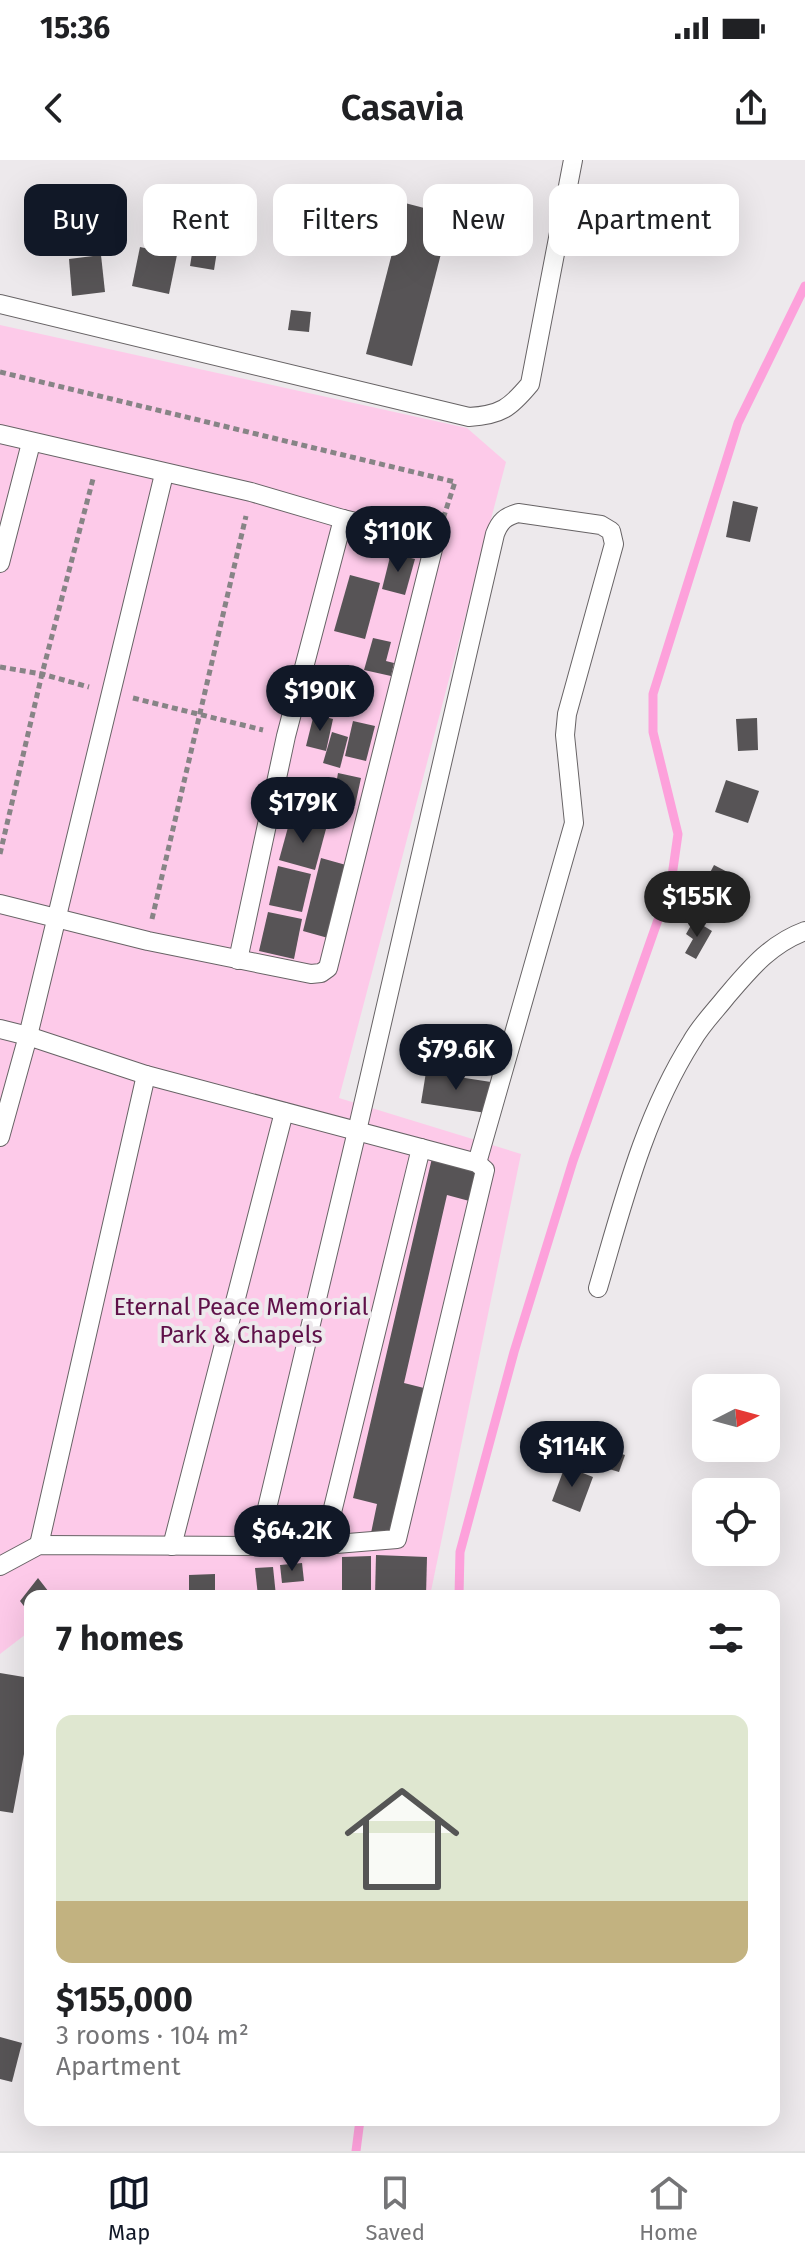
<!DOCTYPE html>
<meta charset="utf-8">
<style>
body{margin:0;font-family:"Fira Sans",sans-serif;background:#f2f2f2;color:#202124;height:100vh;display:flex;flex-direction:column;font-size:30px;white-space:nowrap}
*{box-sizing:border-box;margin:0}
p{font-size:26px;color:#757577}
.icon{flex:none;width:44px;height:44px;fill:none;stroke:currentColor;stroke-width:2;stroke-linecap:round;stroke-linejoin:round}
.map{position:relative;flex:1;overflow:hidden}
.details{position:absolute;left:24px;top:1430px;width:756px;height:536px;display:flex;flex-direction:column;background:#fff;border-radius:16px;box-shadow:0 8px 32px #0002}
.details>*{flex:none}
.hud{position:absolute;left:24px;top:24px;width:758px;height:72px;display:flex;gap:16px}
.needle{width:52px;rotate:84deg}
.controls{position:absolute;left:692px;top:1214px;display:grid;gap:16px}
.controls a{display:grid;place-items:center;width:88px;height:88px;border-radius:16px;background:#fff;box-shadow:0 8px 32px #0002;font-size:40px}
.price{position:absolute;translate:-50% -68px;padding:0 18px;border-radius:28px;background:#111827;color:#fff;font-size:26px;line-height:52px;filter:drop-shadow(0 2px 4px #0008)}
.price::after{content:'';position:absolute;left:50%;top:48px;width:24px;height:18px;margin-left:-12px;background:inherit;clip-path:polygon(0 0,100% 0,50% 100%)}
.price.selected{background:#222;color:#fff}
ul{padding:0;list-style:none}
li{display:grid;align-content:center;gap:16px;height:424px;padding:0 32px}
li+li{border-top:2px solid #e0e0e0}
li span{display:grid;place-items:center;height:248px;border-radius:16px;color:#555}
li>.icon{margin-inline-start:auto}
span .icon{width:144px;height:144px;fill:#fffc;stroke-width:1}
li b{font-size:34px}
h2{display:flex;justify-content:space-between;align-items:center;height:96px;padding:0 32px;font-size:34px}
.chip{padding:0 28px;border-radius:16px;background:#fff;box-shadow:0 8px 32px #0002;font-size:28px;line-height:72px}
.chip.selected{background:#111827;color:#fff}
.status{display:flex;justify-content:space-between;align-items:center;height:56px;padding:0 40px;background:#fff;direction:ltr}
.status svg{height:22px;fill:currentColor}
header{display:flex;justify-content:space-between;align-items:center;height:104px;padding:0 32px;background:#fff;font-size:36px;font-weight:600}
.tabs{display:flex;justify-content:space-around;align-items:center;height:112px;border-top:2px solid #e0e0e0;background:#fff;font-size:22px;color:#757577}
.tabs a{display:grid;justify-items:center;gap:4px}
.tabs .selected{color:#111827}
.map>svg:first-child{display:block}
.green{fill:#fdcae9}
.lines{fill:none;stroke-linecap:round;stroke-linejoin:round}
.stream{stroke:#fda1db;stroke-width:9}
.building{fill:#575456}
.lane-casing{stroke:#676365;stroke-width:20}
.path{stroke:#878486;stroke-width:5;stroke-dasharray:6 4;stroke-linecap:butt}
.lane{stroke:#fff;stroke-width:18}
.labels{text-anchor:middle;stroke-width:8;stroke-linejoin:round;paint-order:stroke}
.park-label{font-size:24px;fill:#5f1049;stroke:#ede9ec}
</style>
<div class="status"><b>15:36</b><svg viewBox="0 0 49 12"><path d="M0 12V9h3v3zM5 12V6h3v6zM10 12V3h3v9zM15 12V0h3v12zM26 1h20v11H26zM47 4h2v5h-2z"/></svg></div>
<header><svg class="icon" aria-label="back" viewBox="0 0 24 24"><path d="M15 5l-7 7 7 7"/></svg>Casavia<svg class="icon" aria-label="share" viewBox="0 0 24 24"><path d="M12 15V3M7 8l5-5 5 5M5 13v7h14v-7"/></svg></header>
<div class="map">
<svg width="805" height="1991" viewBox="0 0 805 1991">
<rect width="100%" height="100%" fill="#ede9ec"/>
<polygon class="green" points="0,165 467,268 506,302 339,938 521,994 430,1436 30,1436 30,1471 0,1494"/>
<g class="lines">
<g class="stream">
<polyline points="459,1436 460,1392 514,1192 573,1001 671,723 678,674 653,572 653,534 738,263 805,126"/>
<polyline points="356,1991 360,1960"/>
</g>
</g>
<g class="building">
<polygon points="405,43 451,55 412,206 366,194"/>
<polygon points="200,51 234,54 231,82 197,77"/>
<polygon points="194,81 218,85 214,110 190,106"/>
<polygon points="140,87 177,95 169,134 132,126"/>
<polygon points="101,95 105,132 72,136 69,99"/>
<polygon points="291,150 311,152 309,172 288,170"/>
<polygon points="733,341 758,347 750,382 726,377"/>
<polygon points="391,393 415,399 405,435 382,429"/>
<polygon points="350,415 380,423 365,479 334,471"/>
<polygon points="373,478 391,482 386,501 394,503 391,516 364,510"/>
<polygon points="314,554 333,559 326,591 306,586"/>
<polygon points="757,558 758,590 738,591 736,559"/>
<polygon points="353,561 375,566 366,601 345,596"/>
<polygon points="332,572 348,577 340,608 323,603"/>
<polygon points="338,613 361,618 355,646 333,642"/>
<polygon points="726,620 759,631 748,663 715,652"/>
<polygon points="290,660 326,669 315,710 279,700"/>
<polygon points="321,698 346,705 328,778 303,771"/>
<polygon points="714,705 737,717 713,761 691,749"/>
<polygon points="278,706 311,714 302,752 269,745"/>
<polygon points="268,752 302,759 294,799 259,791"/>
<polygon points="694,760 712,771 696,799 685,793 693,779 686,774"/>
<polygon points="426,912 491,922 486,953 421,943"/>
<polygon points="432,998 480,1009 473,1042 447,1035 404,1223 428,1229 393,1378 371,1373 377,1344 353,1338"/>
<polygon points="615,1292 625,1295 619,1312 609,1309"/>
<polygon points="565,1306 593,1317 580,1352 552,1341"/>
<polygon points="376,1395 427,1397 426,1436 375,1436"/>
<polygon points="371,1396 371,1436 342,1436 342,1397"/>
<polygon points="302,1403 304,1421 282,1423 280,1405"/>
<polygon points="273,1407 276,1436 258,1436 255,1408"/>
<polygon points="215,1414 215,1436 189,1436 189,1415"/>
<polygon points="38,1418 52,1436 30,1436 30,1454 20,1441"/>
<polygon points="0,1513 30,1518 30,1562 13,1653 0,1651"/>
<polygon points="0,1877 22,1883 12,1922 0,1919"/>
</g>
<g class="lines">
<defs>
<g id="lane">
<path d="M0,144L469,257C501,255 510,248 530,224L573,0"/>
<polyline points="0,274 251,332 343,359 435,381 328,808 321,813 311,814 148,781 0,744"/>
<polyline points="0,403 31,283"/>
<polyline points="238,800 286,576 343,359"/>
<polyline points="0,869 28,876 146,915 477,1003 485,1010 397,1379 324,1385 258,1386 39,1385 0,1406"/>
<polyline points="0,977 28,876 164,314"/>
<path d="M598,1128C623,1043 644,957 692,881C701,865 715,851 726,837C750,809 770,784 805,771"/>
<polyline points="39,1385 146,915"/>
<polyline points="324,1385 421,988"/>
<polyline points="172,1386 284,952"/>
<path d="M258,1386L357,971L495,374C500,361 505,357 518,353L601,365L611,371L614,384L567,554L565,575L574,663L477,1003"/>
</g>
</defs>
<use href="#lane" class="lane-casing"/>
<g class="path">
<polyline points="0,212 455,322 443,359"/>
<polyline points="0,507 42,514 89,527"/>
<polyline points="133,538 263,570"/>
<polyline points="0,694 42,514 93,319"/>
<polyline points="152,759 246,356"/>
</g>
<use href="#lane" class="lane"/>
</g>
<g class="labels">
<g class="park-label">
<text x="241" y="1155">Eternal Peace Memorial<tspan x="241" dy="28">Park &amp; Chapels</tspan></text>
</g>
</g>
</svg>
<div class="controls">
<a><svg class="needle" viewBox="-14 -14 28 28"><path d="M0-13l5 13h-10z" fill="#e53935"/><path d="M0 13l5-13h-10z" fill="#757577"/></svg></a>
<a><svg class="icon" aria-label="locate" viewBox="0 0 24 24"><circle cx="12" cy="12" r="6"/><path d="M12 2v4M12 18v4M2 12h4M18 12h4"/></svg></a>
</div>
<b class="price" style="left:398px;top:414px">$110K</b>
<b class="price" style="left:320px;top:573px">$190K</b>
<b class="price" style="left:303px;top:685px">$179K</b>
<b class="price selected" style="left:697px;top:779px">$155K</b>
<b class="price" style="left:456px;top:932px">$79.6K</b>
<b class="price" style="left:572px;top:1329px">$114K</b>
<b class="price" style="left:292px;top:1413px">$64.2K</b>
<div class="hud">
<a class="chip selected">Buy</a>
<a class="chip">Rent</a>
<a class="chip">Filters</a>
<a class="chip">New</a>
<a class="chip">Apartment</a>
</div>
<section class="details">
<h2>7 homes<svg class="icon" aria-label="filters" viewBox="0 0 24 24"><path d="M4 7h16M4 17h16"/><circle cx="9" cy="7" r="2"/><circle cx="15" cy="17" r="2"/></svg></h2>
<ul>
<li><span style="background:linear-gradient(#dfe7d0 75%,#c2b280 0)"><svg class="icon" aria-label="home" viewBox="0 0 24 24"><path d="M3 11l9-7 9 7M6 9v11h12V9"/></svg></span><div><b>$155,000</b><p>3 rooms · 104 m²</p><p>Apartment</p></div></li>
</ul>
</section>
</div>
<nav class="tabs">
<a class="selected"><svg class="icon" aria-label="map" viewBox="0 0 24 24"><path d="M3 6l6-2 6 2 6-2v14l-6 2-6-2-6 2zM9 4v14M15 6v14"/></svg>Map</a>
<a><svg class="icon" aria-label="saved" viewBox="0 0 24 24"><path d="M7 4h10v16l-5-4-5 4z"/></svg>Saved</a>
<a><svg class="icon" aria-label="home" viewBox="0 0 24 24"><path d="M3 11l9-7 9 7M6 9v11h12V9"/></svg>Home</a>
</nav>
